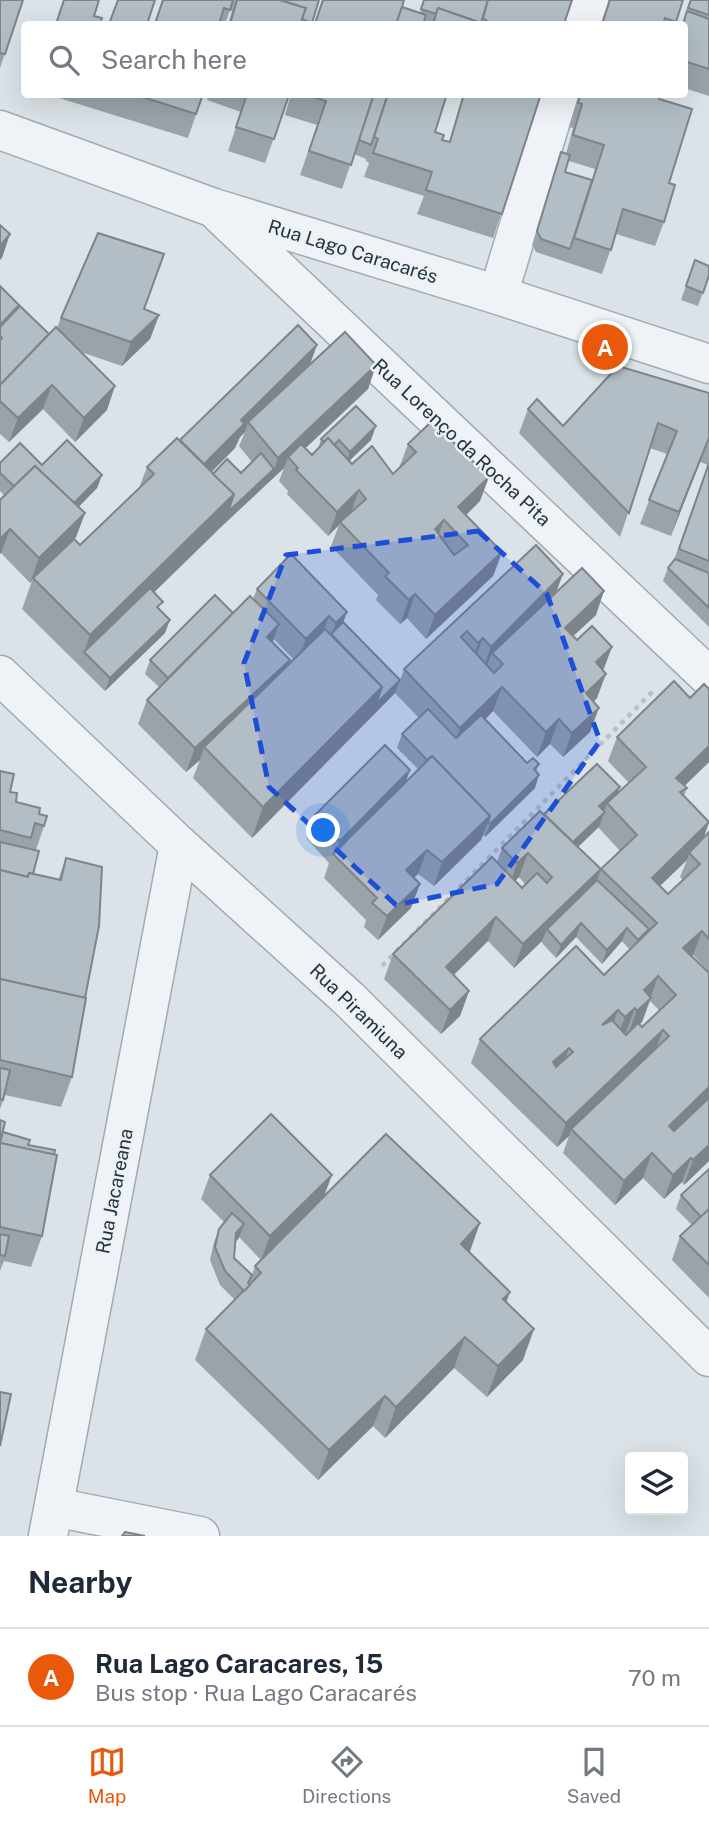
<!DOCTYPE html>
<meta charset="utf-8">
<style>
:root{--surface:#fff;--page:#f2f2f3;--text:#1f2937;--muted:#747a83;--line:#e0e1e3;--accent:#ea580c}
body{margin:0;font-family:"Public Sans",sans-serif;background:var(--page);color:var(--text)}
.controls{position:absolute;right:21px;bottom:21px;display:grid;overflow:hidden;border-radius:7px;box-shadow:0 7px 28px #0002}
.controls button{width:63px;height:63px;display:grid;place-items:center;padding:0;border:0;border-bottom:2px solid var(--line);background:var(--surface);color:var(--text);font:35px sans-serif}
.you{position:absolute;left:324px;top:831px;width:24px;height:24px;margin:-18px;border:5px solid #fff;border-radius:50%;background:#1a73e8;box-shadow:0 0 0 10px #1a73e833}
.badge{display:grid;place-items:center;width:46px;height:46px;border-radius:50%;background:var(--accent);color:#fff;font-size:23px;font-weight:700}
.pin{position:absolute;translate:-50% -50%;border:4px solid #fff;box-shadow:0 2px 7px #0006}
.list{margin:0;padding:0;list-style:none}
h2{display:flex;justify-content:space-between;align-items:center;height:91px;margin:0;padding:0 28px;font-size:30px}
h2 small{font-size:23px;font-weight:400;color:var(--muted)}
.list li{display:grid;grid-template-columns:46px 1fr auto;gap:21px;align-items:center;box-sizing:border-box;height:98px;padding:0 28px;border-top:2px solid var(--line)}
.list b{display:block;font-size:26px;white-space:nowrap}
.list p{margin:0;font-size:23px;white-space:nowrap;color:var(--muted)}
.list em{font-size:23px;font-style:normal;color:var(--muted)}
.icon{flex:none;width:38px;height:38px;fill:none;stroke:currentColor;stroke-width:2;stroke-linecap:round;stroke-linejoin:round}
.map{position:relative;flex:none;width:709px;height:1536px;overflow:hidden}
.search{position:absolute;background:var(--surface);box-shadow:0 7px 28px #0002;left:21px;right:21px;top:21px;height:77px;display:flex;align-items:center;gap:18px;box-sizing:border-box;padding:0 24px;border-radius:7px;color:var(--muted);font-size:26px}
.sheet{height:189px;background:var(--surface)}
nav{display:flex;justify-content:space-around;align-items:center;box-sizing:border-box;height:98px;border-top:2px solid var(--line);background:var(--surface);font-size:19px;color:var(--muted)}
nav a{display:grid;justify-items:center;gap:4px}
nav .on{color:var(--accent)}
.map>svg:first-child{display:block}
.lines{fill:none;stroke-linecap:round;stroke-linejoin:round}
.minor-casing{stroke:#a0abb2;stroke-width:41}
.path{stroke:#bac0c6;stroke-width:4.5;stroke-dasharray:5 5;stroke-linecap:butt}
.minor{stroke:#eff2f6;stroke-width:38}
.wall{fill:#99a3a9;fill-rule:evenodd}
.shaded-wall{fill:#7d848a}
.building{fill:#b2bdc5;stroke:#7d848a;stroke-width:2;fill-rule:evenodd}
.marked{fill:#1d4ed8;fill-opacity:0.2;stroke:#1d4ed8;stroke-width:5;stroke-dasharray:14 9;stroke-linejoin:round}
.labels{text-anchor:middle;stroke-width:5;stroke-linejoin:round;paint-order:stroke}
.street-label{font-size:19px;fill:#24333f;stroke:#ebf1f5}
</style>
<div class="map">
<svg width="709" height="1536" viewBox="0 0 709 1536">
<rect width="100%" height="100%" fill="#dbe3e8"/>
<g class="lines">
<g class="minor-casing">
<g id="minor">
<polyline points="581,24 589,0"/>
<polyline points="0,130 214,208 498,295 709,364"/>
<polyline points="220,214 709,677"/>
<polyline points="498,295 559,94"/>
<polyline points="0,675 179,845 349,999 709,1357"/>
<polyline points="54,1507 200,1536"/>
<polyline points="48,1536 179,845"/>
</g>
</g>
<polyline class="path" points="382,966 653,691"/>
<use href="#minor" class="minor"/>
</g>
<g class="wall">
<polygon points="0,0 23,0 0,68"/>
<polygon points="162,0 319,0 311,24 228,24 232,11 230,10 225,24 154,24"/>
<polygon points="322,0 404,0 402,7 420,13 424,0 572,0 564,24 314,24"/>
<polygon points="609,0 683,0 675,24 601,24"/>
<polygon points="690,0 709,0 709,96 684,88 684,24 682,24"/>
<polygon points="46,94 203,94 188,138"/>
<polygon points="209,94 289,95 265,163 228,151 241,112 207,100"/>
<polygon points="291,94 447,94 435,132 442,140 449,142 463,94 541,94 493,238 417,214 424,196 364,177 369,163 366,161 366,159 354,154 342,189 300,175 317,125 285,115"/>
<path d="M579,94H660L659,99L669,183L664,222L655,246L616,234L602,274L536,252L532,245L561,152L566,154L573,128L569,127ZM569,161L595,169L592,180L565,172Z"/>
<polygon points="695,260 709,275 698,306 681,300"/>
<polygon points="0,286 17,309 49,334 57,328 61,318 144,309 159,315 150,339 122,366 81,352 107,410 75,442 43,409 9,442 0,434"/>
<path d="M311,363L376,365L368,389L305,448L312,455L318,449L321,439L371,440L349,461L352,464L393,474L399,468L408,444L480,501L466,515L502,552L493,576L426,639L407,618L400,624L376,600L378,595L331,546L339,525L328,536L287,494L288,491L279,481L284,468L223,525L154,592L160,610L165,633L105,691L22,609L32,581L30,583L1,553L0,554V500L4,495L0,491V463L42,465L102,475L97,488L78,507L85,513L76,537L74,539L80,545L139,488L147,467L180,440ZM245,432L239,446L252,462L241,473L213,474L212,472L235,448L240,437Z"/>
<polygon points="709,393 709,627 663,581 668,568 674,560 708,465 700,462 671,536 640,524 667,454 650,448 620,537 519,433 528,409 563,426"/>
<path d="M536,545L556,593L596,615L573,636L603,671L597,698L593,702L590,732L563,757L550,744L537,757L493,711L485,720L527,763L539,764L536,772L535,788L485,837L483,835L481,840L434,886L418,874L414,878L411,908L378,940L364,927L366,920L324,878L329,863L307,839L315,815L410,770L406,781L418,769L397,748L402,734L419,718L395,693L252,838L193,778L200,760L186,772L138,724L147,700L159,687L145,674L150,660L233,613L253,599L257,589L347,612L343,622L400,680L404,669ZM274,639L294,660L287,666L272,642Z"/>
<path d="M709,689V762L684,786L687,788L684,796L704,838L709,832V972L693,955L692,956L709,973V1161L684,1185L682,1182L664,1199L643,1178L615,1205L563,1153L569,1136L557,1147L471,1063L480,1039L604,975L630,950L622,941L602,964L576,937L556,958L542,943V941L514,968L488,941L454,975L469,991L460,1016L441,1034L384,979L393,954L497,862L502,848L544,814L617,794L629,783L608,761L617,737L690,698ZM598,827L620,851L601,869L578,847ZM687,860L680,877L683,880L668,894L660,886ZM519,877L525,884L522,888L515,881ZM650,1001L660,1011L642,1027L639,1025L642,1022Z"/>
<polygon points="0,771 16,802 39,814 44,826 36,850 28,848 27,849 33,874 58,880 66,858 85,998 72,1077 61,1107 5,1095 0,1109"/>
<polygon points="0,1120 3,1132 28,1145 42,1236 31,1267 4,1261 0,1271"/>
<polygon points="709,1169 709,1298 672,1260 680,1236 692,1225 676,1209 681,1195"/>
<path d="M210,1175L324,1196L470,1253L506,1302L523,1360L487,1397L454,1368L385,1438L373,1426L318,1480L195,1360L206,1329L235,1300L220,1285L210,1260L214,1242L219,1229L224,1222L201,1199ZM239,1237L261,1260L255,1266L252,1275L234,1258L236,1241Z"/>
</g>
<g class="shaded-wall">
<polygon points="10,234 2,258 0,260 0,246"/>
<polygon points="19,305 14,319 0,333 0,325"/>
<polygon points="159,315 150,339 122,366 131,342"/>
<polygon points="317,345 308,370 248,422 245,432 240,437 235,448 190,493 199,469 241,420"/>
<polygon points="376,365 368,389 292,461 288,457 284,468 223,525 88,657 84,652 90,635 234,494 274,469 278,458"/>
<polygon points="52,385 43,409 9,442 18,418"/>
<polygon points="115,386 107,410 75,442 84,418"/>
<polygon points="376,426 371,440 345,465 350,452"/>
<polygon points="709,438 700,462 671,536 679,512"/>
<polygon points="102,475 97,488 68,518 73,504"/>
<polygon points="489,477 480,501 452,529 458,507"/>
<polygon points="359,490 350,515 340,522 339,525 328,536 337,512"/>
<polygon points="85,513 76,537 34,579 33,578 30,583 39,558"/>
<polygon points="444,520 435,544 435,529"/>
<polygon points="10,529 1,553 0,554 0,539"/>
<polygon points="502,552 493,576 426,639 435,615"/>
<polygon points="563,574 554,598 492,653 487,666 482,671 491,647"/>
<polygon points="604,591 596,615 556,652 565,628"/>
<polygon points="415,594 407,618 400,624 409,600"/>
<polygon points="347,612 338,636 327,647 336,623"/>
<polygon points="329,616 320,640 297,663 306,639"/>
<polygon points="170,620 165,633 105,691 110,678"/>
<polygon points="279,624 270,649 267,637"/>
<polygon points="483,638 474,662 470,667 478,643"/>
<polygon points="612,647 603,671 596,662"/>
<polygon points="290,660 281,684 204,747 200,760 186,772 195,748"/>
<polygon points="606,674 597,698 577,718 586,693"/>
<polygon points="400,680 395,693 252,838 263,807 382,687"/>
<polygon points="502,687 493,711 451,752 460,728"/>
<polygon points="599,708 590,732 563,757 572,733"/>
<polygon points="559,719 550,744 537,757 546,732"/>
<polygon points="709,746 709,762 668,802 676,778"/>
<polygon points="410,770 401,794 335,856 340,841"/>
<polygon points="539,775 535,788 485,837 490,824"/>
<polygon points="620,787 615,800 607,803 605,809 594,820 599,806"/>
<polygon points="604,813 599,827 561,863 566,849"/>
<polygon points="490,816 481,840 434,886 442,862"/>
<polygon points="709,822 701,846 689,853 687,860 643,902 652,878"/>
<polygon points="427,850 418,874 397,894 406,870"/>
<polygon points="528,853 519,877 509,887 517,863"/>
<polygon points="601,869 592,893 547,929 542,941 514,968 523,944"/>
<polygon points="420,884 411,908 378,940 387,916"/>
<polygon points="496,917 488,941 437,991 446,967"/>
<polygon points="581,923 576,937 556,958 561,945"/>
<polygon points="627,928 622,941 602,964 607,950"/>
<polygon points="702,931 693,955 674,973 683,948"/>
<polygon points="658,976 642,1022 628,1035 644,990"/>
<polygon points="469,991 460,1016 441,1034 450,1010"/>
<polygon points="635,1008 626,1032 616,1041 625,1017"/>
<polygon points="618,1010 609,1035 602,1025"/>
<polygon points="663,1030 654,1054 571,1129 569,1136 557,1147 566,1123"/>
<polygon points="569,1048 561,1072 553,1062"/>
<polygon points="709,1087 709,1103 660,1150 669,1126"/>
<polygon points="709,1145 709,1161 684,1185 693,1160"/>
<polygon points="652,1153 643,1178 615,1205 624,1181"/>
<polygon points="691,1158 682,1182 664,1199 673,1175"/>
<polygon points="332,1175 323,1199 261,1260 270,1236"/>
<polygon points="480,1223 469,1254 461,1244"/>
<polygon points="244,1224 239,1238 231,1247 236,1233"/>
<polygon points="510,1292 499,1323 503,1299"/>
<polygon points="534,1329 523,1360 487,1397 498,1366"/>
<polygon points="465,1337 454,1368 385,1438 396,1407"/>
<polygon points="385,1396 373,1426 318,1480 329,1450"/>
</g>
<g class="building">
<polygon points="0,0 23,0 5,54 0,53"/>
<polygon points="64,0 99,0 94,16 102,18 100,24 56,24"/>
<polygon points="118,0 155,0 147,24 109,24"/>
<polygon points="163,0 233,0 230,10 224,8 219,24 155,24"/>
<polygon points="237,0 280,0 306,8 301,24 230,24"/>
<polygon points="280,0 319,0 312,23 302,19 306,8"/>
<polygon points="323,0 404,0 397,24 315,24"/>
<polygon points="424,0 488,0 481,23 438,8 436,14 421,9"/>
<polygon points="488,0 572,0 564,24 486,24 487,21 483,18"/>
<polygon points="610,0 683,0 676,22 665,18 663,24 602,24"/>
<polygon points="691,0 709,0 709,15 688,8"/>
<polygon points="402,7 426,15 423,24 396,24"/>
<polygon points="438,8 481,23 480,24 433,24"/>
<polygon points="687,11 709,19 709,69 684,61 684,24 683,24"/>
<polygon points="133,94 203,94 196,114"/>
<polygon points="247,94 289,95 274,139 236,127"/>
<polygon points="306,94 374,94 351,165 309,151 326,101"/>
<polygon points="374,94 388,94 371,145 359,140"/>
<polygon points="388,94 447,94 435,132 444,135 442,140 450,142 464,94 541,94 502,214 426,190 432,172 373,153 378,139 374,137"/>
<polygon points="581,94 660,94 659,99 692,109 669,183 675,185 664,222 623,209 611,250 574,238 604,145 573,135 582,104 578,103"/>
<polygon points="561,152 570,155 565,172 592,180 570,249 541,239 537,231"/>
<polygon points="0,225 10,234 0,246"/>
<polygon points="98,233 164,254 144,309 159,315 131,342 61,318"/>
<polygon points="695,260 709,266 709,275 703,293 686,286"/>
<polygon points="0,286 19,305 0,325"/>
<polygon points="20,306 49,334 0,385 0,340 2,338 0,335 0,327"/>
<polygon points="298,325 317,345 241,420 244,424 204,464 180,440"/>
<polygon points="56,327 115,386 84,418 52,385 18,418 0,401 0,385"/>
<polygon points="345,332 376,365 278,458 248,422"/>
<polygon points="618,366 709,393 709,438 679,512 649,500 677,431 658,423 629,513 528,409 537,399 563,426"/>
<polygon points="356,406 376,426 350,452 339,440 334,445 328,438 324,442 321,439"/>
<path d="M432,421L489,477L458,507L502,552L435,615L415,594L409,600L385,576L389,573L340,522L366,499L359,490L337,512L296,470L298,468L288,457L301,444L312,455L328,438L352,464L372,446L393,474L416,452L408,444ZM444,520L468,545L454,555L435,529Z"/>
<polygon points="177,438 234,494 90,635 33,578 74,539 80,545 154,474 147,467"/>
<polygon points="67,440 102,475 74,503 35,466 14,486 0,473 0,463 20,443 42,465"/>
<polygon points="261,453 274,469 228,512 234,494 213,474 227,459 241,473"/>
<polygon points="709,463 709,561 679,549"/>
<polygon points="35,466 85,513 39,558 10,529 0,539 0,500"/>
<polygon points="536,545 563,574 491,647 483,638 478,643 467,631 461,637 494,673 503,664 492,653 582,568 604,591 565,628 577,640 592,626 612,647 596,662 606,674 586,693 599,708 572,733 559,719 546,732 502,687 460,728 404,669"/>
<polygon points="291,554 347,612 336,623 329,616 306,639 257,589"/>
<polygon points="675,559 709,573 709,608 668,568"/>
<polygon points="150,588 163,602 157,607 170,620 110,678 84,652"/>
<polygon points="215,595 233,613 168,678 150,660"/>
<polygon points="250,596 279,624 267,637 290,660 195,748 147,700"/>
<polygon points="343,622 400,680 376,704 382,687 331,634"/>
<polygon points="325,629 382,687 263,807 204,747"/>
<path d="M674,681L690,698L704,684L709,689V746L676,778L687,788L680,792L709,822L652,878L668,894L700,864L689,853L709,832V939L702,931L683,948L709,973V1087L669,1126L674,1131L709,1098V1145L693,1160L691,1158L673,1175L652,1153L624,1181L571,1129L669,1036L663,1030L566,1123L480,1039L576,946L604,975L657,923L601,869L637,835L607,803L646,767L617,737ZM658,976L676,995L642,1027L638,1023L626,1035L612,1020L602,1025L618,1010L625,1017L635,1008L637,1011L651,998L644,990ZM569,1048L573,1052L556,1067L553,1062Z"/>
<polygon points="428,709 456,738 481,715 527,763 533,758 539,764 534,769 539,775 490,824 488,822 490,816 432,756 427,760 402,734"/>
<polygon points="385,745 410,770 340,841 315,815"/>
<polygon points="432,756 490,816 442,862 427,850 406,870 420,884 387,916 372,903 377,898 333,854"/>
<polygon points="597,764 620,787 599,806 605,812 573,842 544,814"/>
<polygon points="0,771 14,774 10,792 17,793 16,802 40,808 39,814 47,816 44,826 35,823 31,838 0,830"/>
<polygon points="540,811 601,869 523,944 496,917 446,967 469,991 450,1010 393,954 492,857 522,888 537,873 547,883 552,877 528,853 517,863 502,848"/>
<polygon points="0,842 39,851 33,874 29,873 28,877 0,870"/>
<polygon points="66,858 102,867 99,926 85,998 0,979 0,870 28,877 29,873 61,880"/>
<polygon points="597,880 649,929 638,940 627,928 607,950 581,923 561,945 547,929"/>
<polygon points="0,979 86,998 72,1077 0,1060"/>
<polygon points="0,1068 10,1070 3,1100 0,1099"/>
<polygon points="271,1114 332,1175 270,1236 210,1175"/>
<polygon points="0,1120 5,1122 0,1143"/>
<polygon points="3,1132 30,1140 28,1145 55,1150 54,1155 0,1143"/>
<polygon points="386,1134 480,1223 461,1244 510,1292 503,1299 534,1329 498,1366 465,1337 396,1407 385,1396 329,1450 206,1329 261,1273 255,1266"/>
<polygon points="0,1143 57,1155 42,1236 0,1227"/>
<polygon points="709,1169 709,1209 701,1217 681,1195"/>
<polygon points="709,1209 709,1265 680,1236"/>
<polygon points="232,1213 244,1224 236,1233 234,1258 252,1275 248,1283 250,1285 244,1291 225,1271 215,1247 219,1229"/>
<polygon points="0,1234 9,1236 5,1256 0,1255"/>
<polygon points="0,1392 11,1394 0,1446"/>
<polygon points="125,1532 145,1536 122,1536"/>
</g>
<path class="marked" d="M478,531L547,594L600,741L497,884L396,905L269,787L244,663L286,555Z"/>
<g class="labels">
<g class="street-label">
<text transform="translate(353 251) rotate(17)" y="7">Rua Lago Caracarés</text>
<text transform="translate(462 442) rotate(43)" y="7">Rua Lorenço da Rocha Pita</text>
<text transform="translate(359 1011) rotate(44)" y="7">Rua Piramiuna</text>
<text transform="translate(114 1191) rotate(-79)" y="7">Rua Jacareana</text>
</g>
</g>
</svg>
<div class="controls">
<button><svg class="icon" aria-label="layers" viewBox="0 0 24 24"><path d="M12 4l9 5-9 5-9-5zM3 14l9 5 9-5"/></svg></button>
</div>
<div class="you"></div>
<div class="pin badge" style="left:605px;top:347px">A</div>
<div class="search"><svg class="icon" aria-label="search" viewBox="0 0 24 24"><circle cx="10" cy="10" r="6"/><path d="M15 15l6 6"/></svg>Search here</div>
</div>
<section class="sheet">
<h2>Nearby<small></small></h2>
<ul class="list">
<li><span class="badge">A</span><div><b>Rua Lago Caracares, 15</b><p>Bus stop · Rua Lago Caracarés</p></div><em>70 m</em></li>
</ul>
</section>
<nav>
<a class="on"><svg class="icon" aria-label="map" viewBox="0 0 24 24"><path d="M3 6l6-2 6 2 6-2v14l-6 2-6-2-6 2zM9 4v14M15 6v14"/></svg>Map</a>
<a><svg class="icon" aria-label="directions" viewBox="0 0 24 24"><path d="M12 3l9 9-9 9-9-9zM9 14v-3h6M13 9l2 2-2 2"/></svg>Directions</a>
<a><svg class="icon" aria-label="saved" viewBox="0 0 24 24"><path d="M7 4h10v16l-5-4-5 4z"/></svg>Saved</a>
</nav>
